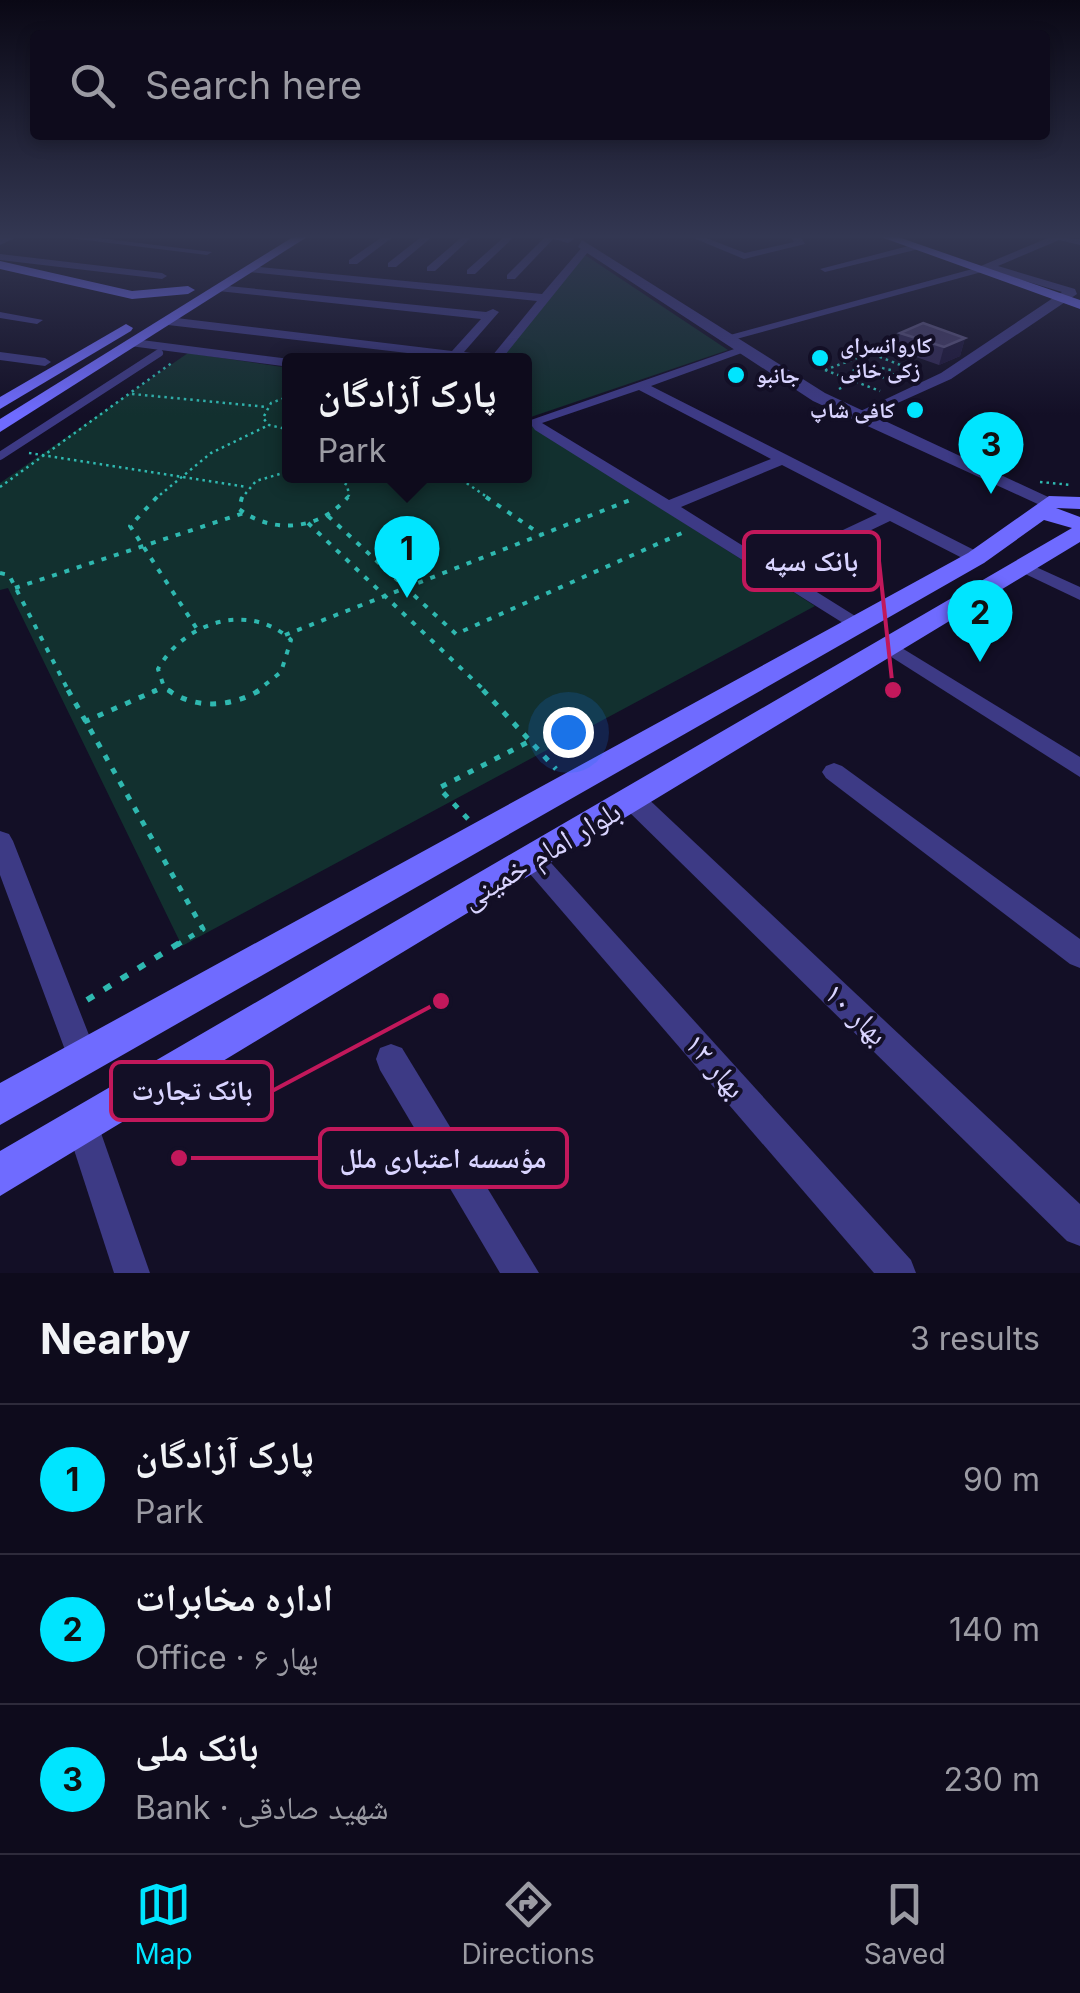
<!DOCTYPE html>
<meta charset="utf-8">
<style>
:root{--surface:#0e0b1c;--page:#1c1929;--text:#f1f3f6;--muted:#9b9ba3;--line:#2e2b3b;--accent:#00e5ff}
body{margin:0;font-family:Inter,"Noto Naskh Arabic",sans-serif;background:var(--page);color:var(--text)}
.you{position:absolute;left:568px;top:732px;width:35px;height:35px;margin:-25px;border:8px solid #fff;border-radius:50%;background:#1a73e8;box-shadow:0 0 0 15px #1a73e833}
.badge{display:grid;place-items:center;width:65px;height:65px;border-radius:50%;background:var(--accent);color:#111;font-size:32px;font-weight:700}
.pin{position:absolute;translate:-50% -82px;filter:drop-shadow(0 2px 5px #0008)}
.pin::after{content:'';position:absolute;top:52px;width:35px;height:30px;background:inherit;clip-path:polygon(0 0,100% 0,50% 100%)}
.popup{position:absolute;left:282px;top:353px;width:250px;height:130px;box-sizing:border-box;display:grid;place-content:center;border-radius:10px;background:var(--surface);filter:drop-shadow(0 2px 8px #0005);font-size:32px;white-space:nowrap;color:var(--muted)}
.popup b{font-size:38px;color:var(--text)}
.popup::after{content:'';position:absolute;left:50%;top:100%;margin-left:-20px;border:20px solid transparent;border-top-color:var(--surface)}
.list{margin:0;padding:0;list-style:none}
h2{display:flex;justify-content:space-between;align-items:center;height:130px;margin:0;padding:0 40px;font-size:42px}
h2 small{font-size:32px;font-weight:400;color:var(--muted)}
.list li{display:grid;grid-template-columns:65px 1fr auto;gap:30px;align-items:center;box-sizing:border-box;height:150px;padding:0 40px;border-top:2px solid var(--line)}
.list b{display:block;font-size:38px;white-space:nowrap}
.list p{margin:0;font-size:32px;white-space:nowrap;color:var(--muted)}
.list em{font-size:32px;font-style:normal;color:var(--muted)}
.icon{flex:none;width:55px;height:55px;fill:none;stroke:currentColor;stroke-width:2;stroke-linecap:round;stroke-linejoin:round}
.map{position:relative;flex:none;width:1080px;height:1273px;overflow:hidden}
.search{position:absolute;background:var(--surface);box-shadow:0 5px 15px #0003;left:30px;right:30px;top:30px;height:110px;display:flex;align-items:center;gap:25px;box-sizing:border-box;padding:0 35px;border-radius:10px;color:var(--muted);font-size:38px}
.sheet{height:580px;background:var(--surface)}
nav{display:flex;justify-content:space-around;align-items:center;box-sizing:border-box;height:140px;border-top:2px solid var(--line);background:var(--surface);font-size:28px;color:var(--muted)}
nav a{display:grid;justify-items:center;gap:5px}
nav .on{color:var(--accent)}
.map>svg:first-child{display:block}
.green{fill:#12302f}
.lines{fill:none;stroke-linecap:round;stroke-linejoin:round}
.path-far3{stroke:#2fb8b0;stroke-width:2.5;stroke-dasharray:2.5 4;stroke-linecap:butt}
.path-far2{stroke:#2fb8b0;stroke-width:4;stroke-dasharray:5 8;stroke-linecap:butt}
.path-far1{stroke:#2fb8b0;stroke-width:5;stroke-dasharray:6 9;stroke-linecap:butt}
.path{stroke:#2fb8b0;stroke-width:6;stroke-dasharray:8 12;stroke-linecap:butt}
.service{stroke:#3d3a85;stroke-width:8}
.minor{fill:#3d3a85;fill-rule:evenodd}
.tertiary{fill:#3d3a85;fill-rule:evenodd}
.secondary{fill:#6f6bff;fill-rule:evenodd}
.wall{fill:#312854}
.shaded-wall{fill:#1d163a}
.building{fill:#433a66;stroke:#5a527e;stroke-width:2.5}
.poi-dot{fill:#00e5ff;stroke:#130f26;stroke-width:4}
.labels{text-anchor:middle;stroke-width:8;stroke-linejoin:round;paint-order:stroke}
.far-poi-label{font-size:22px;font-weight:bold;fill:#d9d4ff;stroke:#130f26;text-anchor:start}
.near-street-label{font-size:30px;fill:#d9d4ff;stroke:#130f26}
.leader{fill:none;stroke:#c2185b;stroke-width:4}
.callout-dot{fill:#c2185b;stroke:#130f26;stroke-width:4}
.callout{fill:#130f26;stroke:#c2185b;stroke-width:4}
.callout-label{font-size:28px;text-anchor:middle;font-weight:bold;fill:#d9d4ff}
</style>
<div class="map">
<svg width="1080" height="1273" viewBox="0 0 1080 1273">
<rect width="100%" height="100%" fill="#130f26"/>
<g class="green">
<polygon points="582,253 728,350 525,419 524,360 499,360"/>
<polygon points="188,353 289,368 290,476 524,476 525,422 815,606 182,946 8,588 0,590 0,483"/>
</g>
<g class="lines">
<g class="path-far3">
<polygon points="863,364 891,370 894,376 867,379 855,374 853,368"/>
<polyline points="825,370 880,391"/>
<polyline points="825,370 870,353 918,372"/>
<polyline points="839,389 861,377"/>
<polyline points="132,394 267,407"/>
<polyline points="290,396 271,403 263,418 269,425 290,430"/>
<polyline points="29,453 247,487"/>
<polyline points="334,476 347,485 349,495 346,499"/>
<polyline points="456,476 490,499"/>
<polyline points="341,480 353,476"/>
<polyline points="1040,482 1071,485"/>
<polyline points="0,487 173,362"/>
<polyline points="155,499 211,453 269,425"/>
<polyline points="241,499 256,481 290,471"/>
</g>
<g class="path-far2">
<polyline points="157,497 130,526 197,629"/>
<path d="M242,497L239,509C273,535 320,530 348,497"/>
<polyline points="486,497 540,534"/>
<polyline points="328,516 456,634 682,533"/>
<polyline points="308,523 486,692"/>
<polyline points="0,573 9,575 69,692"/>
<polyline points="15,588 244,513"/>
<polyline points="285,635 630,500"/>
<polyline points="152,692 162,688"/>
<path d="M172,692L164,687L158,669C184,622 249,601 291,640L281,672L256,692"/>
</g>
<g class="path-far1">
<polyline points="68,690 203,929 177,945"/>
<path d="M168,690C196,710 232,707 260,690"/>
<polyline points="483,690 556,769"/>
<polyline points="84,722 157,690"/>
<polyline points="468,819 439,788 530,741"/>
</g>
<polyline class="path" points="87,1000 181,942"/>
<polyline class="service" points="0,456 159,353"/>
<g class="minor">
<polygon points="61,237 91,237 212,252 207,255"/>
<polygon points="382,237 393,237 357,264 349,264 349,260"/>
<polygon points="421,237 432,237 396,267 388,267 388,263"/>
<polygon points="462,237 472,237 435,271 427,271 427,267"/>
<polygon points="504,237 514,237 475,274 467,274 467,270"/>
<polygon points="545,237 555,237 515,279 507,279 507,275"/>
<polygon points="691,237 704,237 745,253 794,242 791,237 801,237 805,244 744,259"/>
<polygon points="1050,237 1080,239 1080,245 1059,240 998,266 1075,289 1077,294 951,379 862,419 850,416 941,373 1062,292 989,270 729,341 719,338 976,268"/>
<polygon points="916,244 919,249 825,272 820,269"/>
<polygon points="584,245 592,247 501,360 467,360 168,325 162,321 168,317 452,351 481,319 218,291 213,288 218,285 486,312 493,309 499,312 464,352 492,356 537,301 249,272 244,269 249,266 542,294"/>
<polygon points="0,254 162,273 167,276 162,279 0,260"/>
<polygon points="0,312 43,320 37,324 0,318"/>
<polygon points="134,339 290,359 295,360 290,360 290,367 130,346 128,343"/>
<path d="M740,347L750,350L651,386L982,554L985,558L982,562H970L890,521L840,545H828L825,541L828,537L877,514L782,465L681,507L868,624L865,628H851L535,430L528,421ZM639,390L771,459L669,500L542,423Z"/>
<polygon points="0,352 45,358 51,362 45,366 0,360"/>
<polygon points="1025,562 1080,587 1080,600 1019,571 1016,567"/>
<polygon points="892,642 1080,757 1080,777 885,653 882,648 885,643"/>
<polygon points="834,763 842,766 1080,939 1080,968 1070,964 826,778 822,772 826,766"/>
<polygon points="633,791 642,793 1080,1204 1080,1246 1067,1241 624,807 621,800 624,793"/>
<polygon points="0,831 9,834 13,841 98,1058 94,1069 83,1073 72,1069 68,1058 0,875"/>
<polygon points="533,850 542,853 911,1260 916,1273 874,1273 524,867 520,860 524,853"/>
<polygon points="391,1044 402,1048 539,1273 500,1273 380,1070 376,1059 380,1048"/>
<polygon points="82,1109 94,1113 150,1273 114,1273 66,1125 70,1113"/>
</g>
<g class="tertiary">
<polygon points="0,237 17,237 0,245"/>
<polygon points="547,237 573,237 574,239 568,243"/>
<polygon points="582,240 825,393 1059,502 1049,508 1042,506 813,401 578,247"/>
</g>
<g class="secondary">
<polygon points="293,237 307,237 0,432 0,419"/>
<polygon points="881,237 898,237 1080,300 1080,309"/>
<polygon points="0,261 132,291 188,286 195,290 188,294 132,299 0,269"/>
<polygon points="126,324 133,328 131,331 0,409 0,397"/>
<polygon points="1049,496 1080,497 1080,509 1056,508 1080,517 1080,542 0,1196 0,1151 1072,528 1044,520 984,563 0,1125 0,1083 968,553"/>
</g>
</g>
<polygon class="wall" points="900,333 965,338 960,356 939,365 896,350"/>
<polygon class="shaded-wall" points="965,338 960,356 939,365 944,347"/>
<polygon class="building" points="923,323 965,338 944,347 900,333"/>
<linearGradient id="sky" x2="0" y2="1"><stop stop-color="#0a0815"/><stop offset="0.57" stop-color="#333752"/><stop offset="1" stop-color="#333752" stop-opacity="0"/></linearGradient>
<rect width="1080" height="415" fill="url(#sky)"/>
<g class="poi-dot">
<circle cx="820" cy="358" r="10"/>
<circle cx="736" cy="375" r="10"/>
<circle cx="915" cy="410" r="10"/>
</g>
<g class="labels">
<g class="far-poi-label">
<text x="840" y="353">کاروانسرای<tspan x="840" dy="25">زکی خانی</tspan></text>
<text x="756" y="383">جانبو</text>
<text x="895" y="418" text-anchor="end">کافی شاپ</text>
</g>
<g class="near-street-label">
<text transform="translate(541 855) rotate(-31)" y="10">بلوار امام خمینی</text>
<text transform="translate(856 1014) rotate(44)" y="10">بهار ۱۰</text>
<text transform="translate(715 1066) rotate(49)" y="10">بهار ۱۲</text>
</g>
</g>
<path class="leader" d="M893 690L879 561M441 1001L272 1091M179 1158L320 1158"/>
<g class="callout-dot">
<circle cx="893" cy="690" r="10"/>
<circle cx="441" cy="1001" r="10"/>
<circle cx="179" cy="1158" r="10"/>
</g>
<g class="callout">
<rect x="744" y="532" width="135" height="58" rx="10"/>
<rect x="111" y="1062" width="161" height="58" rx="10"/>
<rect x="320" y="1129" width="247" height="58" rx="10"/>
</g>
<g class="callout-label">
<text x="811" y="571">بانک سپه</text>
<text x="192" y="1100">بانک تجارت</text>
<text x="443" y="1168">مؤسسه اعتباری ملل</text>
</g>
</svg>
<div class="you"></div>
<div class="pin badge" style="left:407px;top:598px">1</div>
<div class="popup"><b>پارک آزادگان</b>Park</div>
<div class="pin badge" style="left:980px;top:662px">2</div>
<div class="pin badge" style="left:991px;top:494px">3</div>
<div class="search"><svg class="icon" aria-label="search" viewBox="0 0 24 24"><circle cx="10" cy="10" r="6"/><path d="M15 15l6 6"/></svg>Search here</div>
</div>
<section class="sheet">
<h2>Nearby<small>3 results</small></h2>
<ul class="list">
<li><span class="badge">1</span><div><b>پارک آزادگان</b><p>Park</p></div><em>90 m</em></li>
<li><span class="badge">2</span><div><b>اداره مخابرات</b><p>Office · بهار ۶</p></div><em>140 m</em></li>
<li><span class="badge">3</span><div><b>بانک ملی</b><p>Bank · شهید صادقی</p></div><em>230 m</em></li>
</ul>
</section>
<nav>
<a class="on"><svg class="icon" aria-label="map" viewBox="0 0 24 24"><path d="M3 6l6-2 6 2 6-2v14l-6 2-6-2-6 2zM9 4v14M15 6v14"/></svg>Map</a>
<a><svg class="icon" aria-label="directions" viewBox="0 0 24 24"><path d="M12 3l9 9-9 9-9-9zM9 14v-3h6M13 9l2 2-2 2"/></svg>Directions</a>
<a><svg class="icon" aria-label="saved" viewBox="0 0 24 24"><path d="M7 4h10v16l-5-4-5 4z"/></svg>Saved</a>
</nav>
